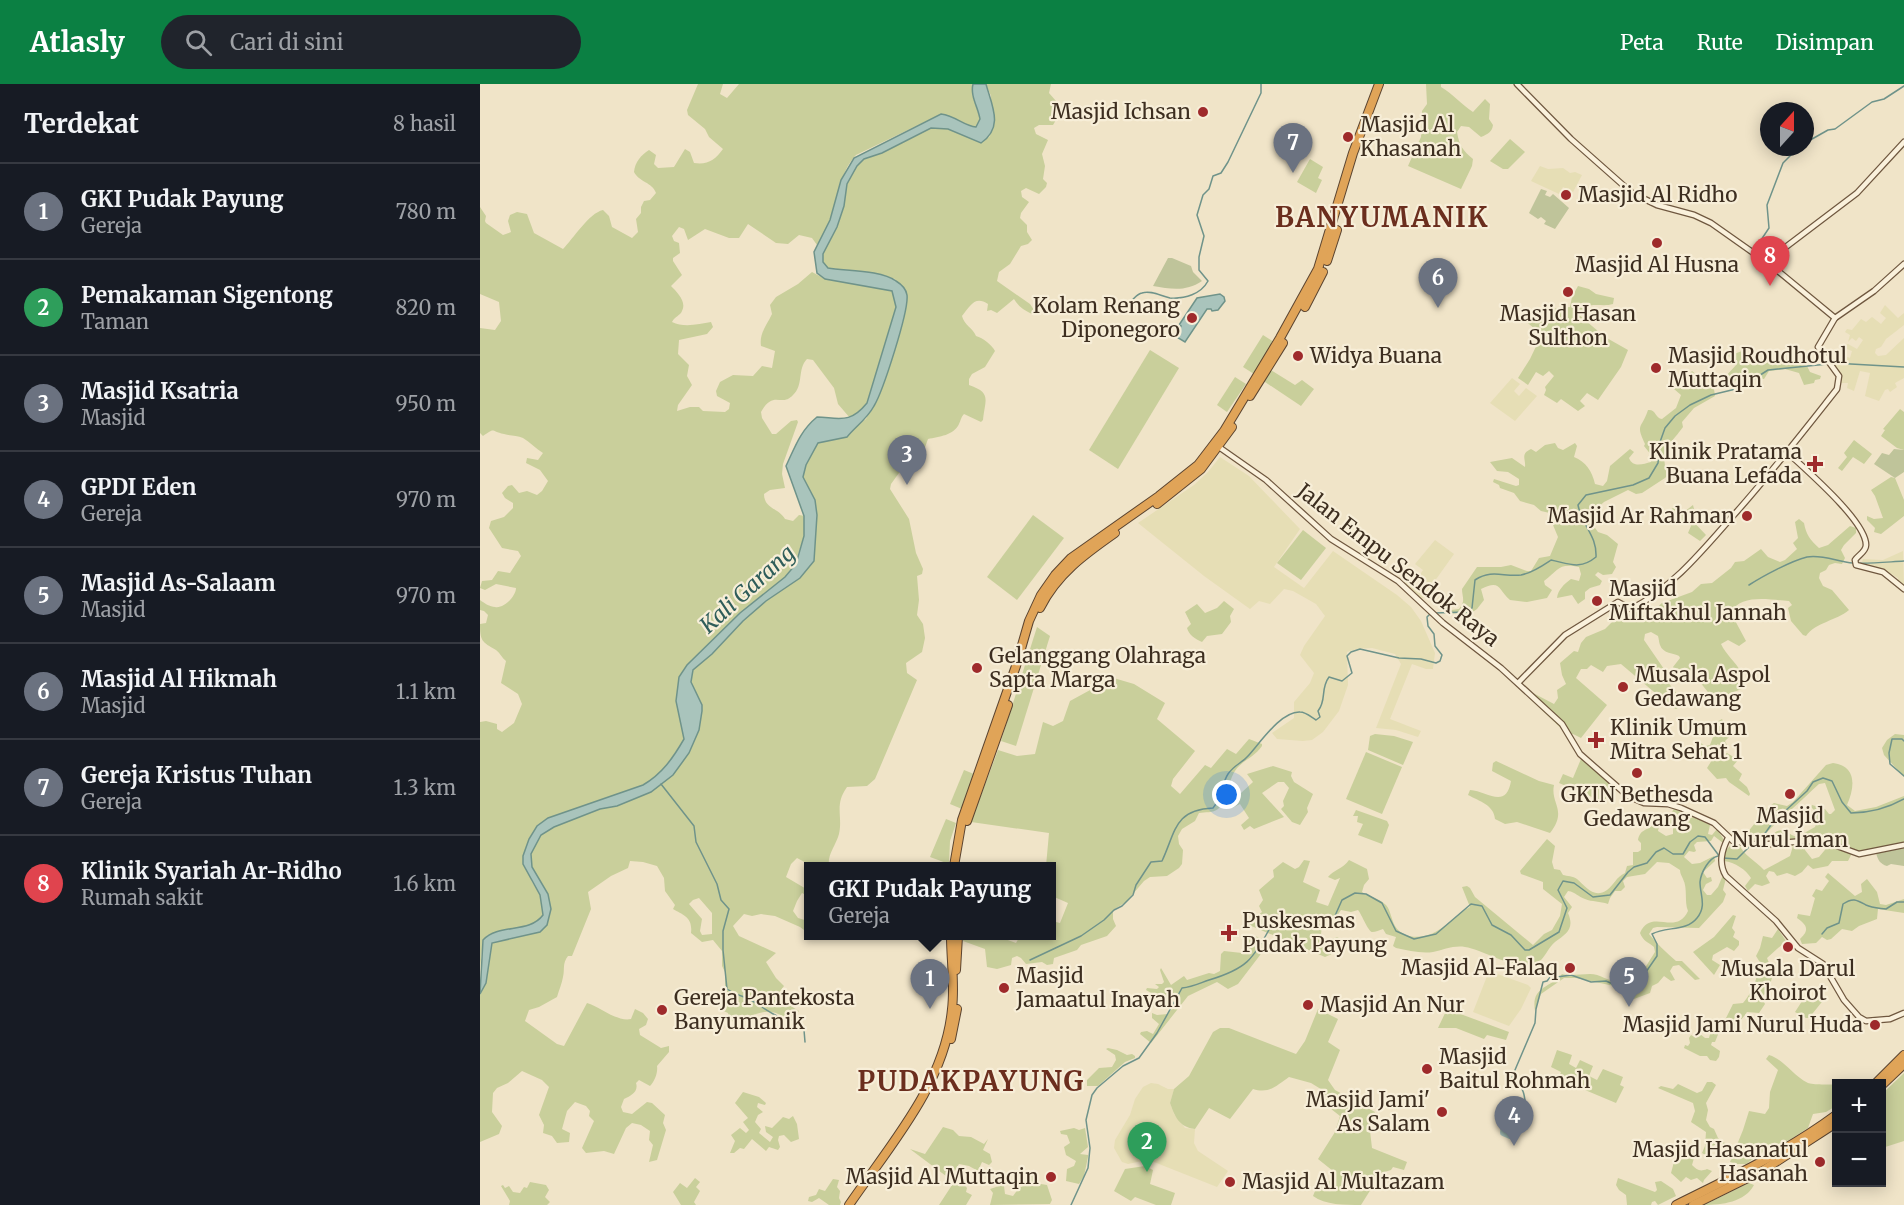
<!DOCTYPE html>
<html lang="id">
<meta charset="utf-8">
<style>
:root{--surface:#171b24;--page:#20242c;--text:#f1f3f6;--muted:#9ea1a6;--line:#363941;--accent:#0b8043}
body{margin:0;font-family:Merriweather,serif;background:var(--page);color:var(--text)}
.controls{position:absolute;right:18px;bottom:18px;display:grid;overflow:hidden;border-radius:0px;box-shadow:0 3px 15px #0003}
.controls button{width:54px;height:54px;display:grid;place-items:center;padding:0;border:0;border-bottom:2px solid var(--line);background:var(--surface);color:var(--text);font:30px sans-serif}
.compass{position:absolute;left:1280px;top:18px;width:54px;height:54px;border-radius:50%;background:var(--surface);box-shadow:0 3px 15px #0003;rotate:21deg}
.you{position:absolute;left:747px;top:711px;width:21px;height:21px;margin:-15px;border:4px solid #fff;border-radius:50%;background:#1a73e8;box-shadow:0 0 0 9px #1a73e833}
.badge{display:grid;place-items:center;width:39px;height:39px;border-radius:50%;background:var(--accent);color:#fff;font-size:20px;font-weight:700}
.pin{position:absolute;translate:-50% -50px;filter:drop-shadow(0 2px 3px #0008)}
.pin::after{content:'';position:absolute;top:32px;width:21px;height:18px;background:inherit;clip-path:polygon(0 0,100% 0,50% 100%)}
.popup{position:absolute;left:324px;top:778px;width:252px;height:78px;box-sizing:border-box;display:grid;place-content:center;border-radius:0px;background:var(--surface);filter:drop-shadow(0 2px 4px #0005);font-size:20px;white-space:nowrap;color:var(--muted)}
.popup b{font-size:22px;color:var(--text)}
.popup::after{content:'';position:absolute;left:50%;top:100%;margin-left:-12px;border:12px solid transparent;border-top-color:var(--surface)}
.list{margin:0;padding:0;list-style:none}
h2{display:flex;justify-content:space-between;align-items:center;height:78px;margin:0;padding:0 24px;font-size:26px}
h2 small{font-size:20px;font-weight:400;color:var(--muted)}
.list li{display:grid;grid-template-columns:39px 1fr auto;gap:18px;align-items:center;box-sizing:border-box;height:96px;padding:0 24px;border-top:2px solid var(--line)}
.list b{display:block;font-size:22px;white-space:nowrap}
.list p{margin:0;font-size:20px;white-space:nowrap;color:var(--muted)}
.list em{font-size:20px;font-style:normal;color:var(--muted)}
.icon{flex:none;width:33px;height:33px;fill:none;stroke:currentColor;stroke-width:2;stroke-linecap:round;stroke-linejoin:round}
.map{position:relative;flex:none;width:1424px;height:1121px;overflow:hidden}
header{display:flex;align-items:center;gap:36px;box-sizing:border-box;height:84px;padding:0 30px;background:var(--accent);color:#fff}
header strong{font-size:28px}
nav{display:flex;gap:33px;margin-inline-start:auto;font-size:21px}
.search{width:420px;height:54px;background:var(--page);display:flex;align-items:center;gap:15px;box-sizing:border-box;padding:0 21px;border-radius:33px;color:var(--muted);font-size:22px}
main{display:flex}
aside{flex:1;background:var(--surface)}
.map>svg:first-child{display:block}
.farmland{fill:#e6deb5}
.green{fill:#c9cf9b;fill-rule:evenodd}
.cemetery{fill:#bfc49a}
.water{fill:#a9c4bc;stroke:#6f938a;stroke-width:1.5}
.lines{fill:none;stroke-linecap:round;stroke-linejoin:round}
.stream{stroke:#6f938a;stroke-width:1.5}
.river{stroke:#a9c4bc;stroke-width:6}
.secondary-casing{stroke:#6f573f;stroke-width:7}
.highway-casing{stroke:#5b4430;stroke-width:10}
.secondary{stroke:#faf1dc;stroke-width:4.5}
.highway{stroke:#e0a458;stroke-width:8}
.poi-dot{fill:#9e2a2b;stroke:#f7eed8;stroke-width:2}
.labels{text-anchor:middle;stroke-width:4.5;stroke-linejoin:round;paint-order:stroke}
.poi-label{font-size:21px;fill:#3d2e20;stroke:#f7eed8;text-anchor:start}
.street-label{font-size:21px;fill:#3d2e20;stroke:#f7eed8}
.water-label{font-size:22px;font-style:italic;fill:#2f5d5a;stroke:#f7eed8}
.district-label{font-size:27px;font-weight:bold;letter-spacing:1.5px;fill:#6b2e1e;stroke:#f7eed8}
</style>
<header>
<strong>Atlasly</strong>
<div class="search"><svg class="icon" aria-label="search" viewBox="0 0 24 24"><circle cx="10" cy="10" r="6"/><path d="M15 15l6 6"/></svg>Cari di sini</div>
<nav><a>Peta</a><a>Rute</a><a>Disimpan</a></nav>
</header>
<main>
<aside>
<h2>Terdekat<small>8 hasil</small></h2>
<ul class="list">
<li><span class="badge" style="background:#6b7280">1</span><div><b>GKI Pudak Payung</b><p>Gereja</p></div><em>780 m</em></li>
<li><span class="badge" style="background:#2e9e5b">2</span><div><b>Pemakaman Sigentong</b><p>Taman</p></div><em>820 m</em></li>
<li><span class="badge" style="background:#6b7280">3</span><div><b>Masjid Ksatria</b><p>Masjid</p></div><em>950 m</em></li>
<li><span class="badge" style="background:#6b7280">4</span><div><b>GPDI Eden</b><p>Gereja</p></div><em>970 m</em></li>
<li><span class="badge" style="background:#6b7280">5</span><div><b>Masjid As-Salaam</b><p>Masjid</p></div><em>970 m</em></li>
<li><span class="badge" style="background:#6b7280">6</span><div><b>Masjid Al Hikmah</b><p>Masjid</p></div><em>1.1 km</em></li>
<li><span class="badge" style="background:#6b7280">7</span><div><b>Gereja Kristus Tuhan</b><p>Gereja</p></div><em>1.3 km</em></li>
<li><span class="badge" style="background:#e0444e">8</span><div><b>Klinik Syariah Ar-Ridho</b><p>Rumah sakit</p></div><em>1.6 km</em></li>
</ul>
</aside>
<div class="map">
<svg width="1424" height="1121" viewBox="0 0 1424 1121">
<rect width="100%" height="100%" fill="#f0e4c8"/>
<g class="farmland">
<polygon points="1060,82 1068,85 1083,84 1090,89 1095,88 1102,91 1093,108 1083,103 1079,110 1051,97"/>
<polygon points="1405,221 1418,234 1424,229 1424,241 1406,255 1401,263 1396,265 1395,269 1398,272 1406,271 1424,254 1424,294 1415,299 1417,303 1410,308 1408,305 1405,306 1399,317 1385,312 1390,289 1380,287 1374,307 1367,304 1368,299 1360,299 1359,288 1349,276 1362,271 1370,274 1372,267 1361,263 1368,260 1377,265 1383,256 1379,253 1376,257 1372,254 1368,258 1370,251 1365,248 1367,245 1372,246 1381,235 1386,238 1392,233 1401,240 1406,234 1400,229"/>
<polygon points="1032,294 1040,300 1034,307 1039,312 1046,304 1057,312 1035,337 1010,319"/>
<polygon points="740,373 769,392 820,445 794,483 824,504 853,467 917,511 931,523 941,537 955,569 953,585 946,585 932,580 910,635 941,647 938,653 916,646 896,644 921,580 915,570 892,564 877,565 867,568 868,601 859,627 843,648 832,656 823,657 797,655 792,649 814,634 814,618 830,599 834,589 820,571 824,562 845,532 836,520 813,507 804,505 790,520 779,517 770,525 724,492 658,439 714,401 728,388"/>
<polygon points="955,456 974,470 942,515 921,496 923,494 937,503 941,498 939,492 943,486 935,480"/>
<polygon points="1423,467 1424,502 1418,497 1418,494 1408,488 1384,482 1382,478 1383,475 1403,476"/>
<polygon points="1009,887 1048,901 1051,904 1041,925 1029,942 993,928"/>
<polygon points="671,999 678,1000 688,1005 694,1005 690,1019 694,1030 705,1044 715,1045 714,1059 718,1067 748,1087 737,1103 674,1078 662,1077 648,1080 642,1078 634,1064 635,1056 650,1031 655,1015 663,1003"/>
</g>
<g class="green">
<path d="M218,0H243L240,10L247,14L259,0H493L492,10L500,35L496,43C484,42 476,32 461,30L376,71C360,88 358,113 351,134C347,144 342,152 337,161L332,154L319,151L308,160L296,159L268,140L259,154H249L225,145L208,156L204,145L199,143L192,152L194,157L199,159L200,169L193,174V177L202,191L191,202C197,208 207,218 202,227C200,232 195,232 192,238C204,244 219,240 231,238L233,243L227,250L199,256L198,270L209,281L207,292L212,301L198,321L197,327L210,323H219L223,327L245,328L249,325L250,319L237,312L236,307L240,298L253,291L273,292L282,282L292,284L295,267L281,262C279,249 287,241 292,230L290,221L296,213L318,200L332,188L345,195L412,207L416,223L387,319L379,329L370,334L358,320L354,304L333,276L327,275C317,285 324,301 313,311C301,324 294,305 281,328L282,334L292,350H296L311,337L317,336L318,338L303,380L302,390L305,404L290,406L284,410C284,425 299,424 305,435L313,437L319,431L325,432L324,452L315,480L305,493L244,545L207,581L199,593L196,617L204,654C193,673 182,690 163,701L68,734L57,742L49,755L43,772L52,798L60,811L63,831L57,839L8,851L3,856L0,885V638L6,637L17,640V645L22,648L34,639L42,620L38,610L21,599L26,577C22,574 20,569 16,566C2,558 0,557 0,540L6,539L8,531L4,527L0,526V516C4,519 10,523 15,523C24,525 36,512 36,504L16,500L5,506L0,504L2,497L12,496L18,487L30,489L41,472L38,467L22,464L9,444L11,437L24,433L33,424V419L25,414L22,409L28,402L32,401L39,409L47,407L57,411L62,407L68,397L60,386L46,379L47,374L58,376L63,369C56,365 50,358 43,354C37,351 31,352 24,350C10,347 16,343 3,352L0,349V244L15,246L21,237L19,218L0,210V123L6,132L5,137L6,139L23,151L31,148L28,137L30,131L37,128L47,130L54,149L83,165C93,155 109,129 123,126L129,132L132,143L152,154L158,148L156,135L161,129V123L164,117L170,116L176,109C172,98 159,98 154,88C155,78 161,71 169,66L176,71L174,80L178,84L194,83L205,65L210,68L214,79C228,81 235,76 243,65L229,53L225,45L208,31L207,26Z"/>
<path d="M506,0H571L569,9L576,17L579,31L573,41H559L554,44L556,50L568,56L562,70L565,82L563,95L567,99L566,103L559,110L546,104L541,107L542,113L549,118L541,129L540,134L547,141V148L552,156L548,160L541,162L530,180L519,188L517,197L550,220L554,226L552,230C544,226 539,223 534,215L517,229L511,226L507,227L508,220C495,211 490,222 482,232C484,241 493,244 496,252C503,254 512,261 515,267L505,283L492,290L489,295V301C512,309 505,315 503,336L501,338L484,330C481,333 481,336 479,340C474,351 459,353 448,355L443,369L437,377L424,382L411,400L410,405L429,435L436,469L443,485L442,490L437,492L439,516L437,531L443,540L445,554L442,568L426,579L427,589L437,596L395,695L387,702L367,703C354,721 363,732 359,750C356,761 347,771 349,782H332L317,774L311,780L306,793L328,806V812L322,809L317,817L313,827L318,834L328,837V849L320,843L295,832L281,830L272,832L264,830L253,842L259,852L296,869L286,878L296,894L304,902L294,915L302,923L309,921L319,927L310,936C305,934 301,931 296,929C282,924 268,934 256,939L250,936L248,929L239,925L245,920L249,912L245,904V888L242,882V867L233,856L222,858L211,849C213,833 203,831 193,825L195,821L185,807L184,794L177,782L163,778L150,777L148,784L131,792L108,808L111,825L92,872H88C82,880 85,885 83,893C82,899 79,906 77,913L59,923L49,926L45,937L77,960L84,962L107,919C120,923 137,938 151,935L155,925L163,929L168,935L166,941L159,945L160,951L181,964L189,962V968L177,982C178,988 175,997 170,1002L159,996L156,999C159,1008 150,1012 144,1015L141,1023L143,1028L152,1030L167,1018L172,1019L185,1031L183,1039L186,1046L177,1076L169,1078L173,1061L169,1056L170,1047L161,1041L152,1039L146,1044L134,1070L124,1067L106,1069L102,1064L114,1037L109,1032L110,1027L106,1022L95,1018L87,1027L82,1045L90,1049L89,1058L77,1059L72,1052L63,1049L64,1041L59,1031L69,1003L62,996L42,987L28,999L17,1004L13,1009L12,1028L22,1042L19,1050L0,1058V910L6,899L12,859L60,848L68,810L52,783L51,770L61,751L74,743L120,725L137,722L171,708L193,691L209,669L219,646L222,621L211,598L213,586L232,570L263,537L286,517L320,494L335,452L337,431L335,416L323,393L326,381L338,359L367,353L376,341L386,335L414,267L425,230L415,195L388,188L348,184L343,178V170L357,143L364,122L367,100L377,82L384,75L402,69L451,44L468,45L502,58L510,52L511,12ZM219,814L232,829V850L222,851L220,847L222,835L209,820L213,816Z"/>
<path d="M946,0H961V3C973,10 981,20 993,28L1005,15L1010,20L1009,35L1013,41C1012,48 1008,50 1001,53L989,43L981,42L977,48C979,61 983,67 993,75L992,82L981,105L928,82L941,53L942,27L947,20Z"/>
<polygon points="1030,55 1045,68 1028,85 1023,85 1010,77"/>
<polygon points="830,75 843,83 838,94 842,96 836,109 817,98"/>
<path d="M1098,202L1109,205L1116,210L1134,214L1133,220C1120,224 1108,215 1099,231L1125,253L1148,266L1141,283L1118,316L1107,309L1100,317L1105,322L1098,327L1081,315L1077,319L1064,311L1066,306L1065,303L1074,292L1069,287L1063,292L1056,288L1048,301L1038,294L1050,275L1061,252L1060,249L1044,236L1048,228C1062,226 1077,224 1090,223L1092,213Z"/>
<polygon points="783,251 794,258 774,290 763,283"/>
<polygon points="670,266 699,284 638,385 609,366"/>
<path d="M1248,267L1254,270L1262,267C1268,274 1275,275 1283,279H1287L1292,275L1304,276L1313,273L1319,281L1322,280L1327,282L1330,288L1341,292L1340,295L1335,296L1334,299L1324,301L1319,289L1305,285L1289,287L1284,295L1274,293L1266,289L1254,298L1245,293L1257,280L1246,270Z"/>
<polygon points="789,285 815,301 822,296 834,305 821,322 782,296"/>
<path d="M1212,287L1234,305L1235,312L1214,324L1202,338L1203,343C1188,364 1180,363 1187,392L1185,394L1162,409L1156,410L1148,406L1124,418L1107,433L1118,448L1127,451L1138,460L1133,478L1136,483L1132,490L1123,491L1118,488L1115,491L1122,497L1120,501L1110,504L1105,508V515L1098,520L1092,511L1077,514C1078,506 1084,500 1091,495L1099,497L1101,490L1099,483C1078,479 1079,486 1064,497L1065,501L1072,506L1067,514L1047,518L1030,516C1018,506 1021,495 1001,505L1004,516L997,525L987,532L980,529L965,530L964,527L979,525C986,517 982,513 982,505L997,483H1021L1031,481L1047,487H1051L1059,474L1070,472L1078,453L1073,441L1074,430L1061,427L1054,421L1040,417L1034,409L1020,404L1019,401L1013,398L1014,395L1036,402L1039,401V395L1028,388L1017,387L1010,378L1032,374L1045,383C1046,375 1040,370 1051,365L1056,368L1065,361L1075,359L1078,364L1083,366L1095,359L1097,362L1094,373C1106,378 1112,387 1115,400L1123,402L1127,397L1130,382L1150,365L1154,368L1149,374C1153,384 1163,380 1171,378L1172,372L1164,362L1165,360C1155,339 1162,345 1168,326C1176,325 1175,334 1182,335L1196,324L1201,311L1194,305L1195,302L1201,299Z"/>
<polygon points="755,293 766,300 747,328 737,321"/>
<polygon points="1420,325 1424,328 1424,366 1417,364 1401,352 1405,346 1403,345"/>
<polygon points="1374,356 1392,370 1384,380 1373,373 1362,387 1358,384 1367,373 1364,369"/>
<polygon points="1411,393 1415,394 1424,416 1424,432 1401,450 1394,448 1395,444 1387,436 1387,432 1394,435 1403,434 1395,412 1391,406"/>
<polygon points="1213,421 1214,425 1208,432 1226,451 1220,457 1208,449 1211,442 1209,438 1201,437 1194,439 1186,429 1193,424 1204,428"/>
<polygon points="553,431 584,454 537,516 507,493"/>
<path d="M1319,435L1324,439C1326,450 1330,456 1339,464L1348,461L1370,442L1376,444V449L1364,461L1361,466L1365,474L1362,480L1355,479L1349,481L1346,486L1340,489L1339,494L1343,502L1352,506L1369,526C1356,537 1336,538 1326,552L1323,551L1311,537L1308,524L1312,521L1309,517C1291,516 1260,509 1251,529L1266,557L1259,562L1248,556L1241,560C1246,571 1256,578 1261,588L1256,592L1258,596L1264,600V604L1239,614L1232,613L1210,586L1204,585L1196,589L1193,583L1200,574L1199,572C1194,569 1183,570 1180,561C1179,559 1179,555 1178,552L1171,548L1165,550L1164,556L1184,585L1176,594L1180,599L1187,597L1205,620L1196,625L1194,624L1184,614L1180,613L1141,580L1127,582L1123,588L1111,581L1107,585H1101L1096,594L1127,621L1101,654L1093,650H1087L1049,614V612L1053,609L1074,620L1078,614L1077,606L1086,600L1082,591L1080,579L1094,567L1098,568L1101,559L1106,553L1125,545L1133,537L1159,527L1165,534L1171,535L1175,531V525L1182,519L1212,508L1221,500L1232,499L1251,484L1255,478L1264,477L1281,465L1288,473L1300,478L1305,476L1317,465L1313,459L1318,454L1315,438Z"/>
<polygon points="823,446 846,464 821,496 797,479"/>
<path d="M744,517L754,525L750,532L751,538L742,550L727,552L722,558C715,555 709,551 707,544L711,540L705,528L717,520L725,529L737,524Z"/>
<polygon points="557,543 570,552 536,662 521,657"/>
<path d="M620,590L654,600L685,619L677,635L715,667L693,695L691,702L700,710L725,681L731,684L747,665L756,670L769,655L782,660V662C774,674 762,676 755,687C749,696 744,721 738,725C733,729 725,728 719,729L715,737L702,745L698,752L699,760L703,766L702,780L699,784L687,792L670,793L664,797L646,818L633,826V835L636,842L627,852L601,861L597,866L574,874L573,880L567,881L562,878L546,880L541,874L537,872L532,874L531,881L517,885L507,883L505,865L483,857V852H496L508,855L517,852L536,859L540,852H572V837L580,839L588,819L572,812V782H566L569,749L491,738L518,666L537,672L555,670L563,638L573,642L583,637L590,617L612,605Z"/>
<polygon points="1242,635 1250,652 1245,657 1248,663 1243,666 1238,660 1233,664 1241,672 1247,669 1252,672 1256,672 1258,676 1253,682 1262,690 1259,696 1267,703 1270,710 1269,712 1249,698 1246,694 1237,695 1227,684 1232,676 1226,669 1222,672 1219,671 1214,658 1217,656 1225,662 1230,661 1234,650 1228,643"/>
<polygon points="895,650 914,652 933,658 923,681 888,666 890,652"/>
<polygon points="1415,650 1424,651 1424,693 1404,671 1402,664 1407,656"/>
<polygon points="886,668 922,683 902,730 866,715"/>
<polygon points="1101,675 1135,704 1123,718 1117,717 1112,713 1079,699 1083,690 1093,694"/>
<path d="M1016,677L1059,697L1074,701C1070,720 1088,726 1070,749L1037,738L1025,740L1015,735C1014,721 999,717 988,711L990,706C1007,707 1026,726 1031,697L1012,687L1013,679Z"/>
<path d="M1353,679C1377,682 1375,703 1367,721L1375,727L1396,723L1424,712V764L1396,769L1373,767L1368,777H1352L1348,782L1333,785L1328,781L1322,788L1315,792L1307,789L1297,792L1294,788L1289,787L1286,792L1290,799L1282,802L1275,800L1268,807L1265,802L1271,794C1266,786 1255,778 1244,777L1245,767L1251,761L1259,760C1263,771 1276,777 1284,786L1310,772L1313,762L1307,757L1299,763L1292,751C1303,741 1305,749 1317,753L1335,743L1337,738L1332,733L1336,728L1331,723L1332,721L1345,725L1349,730H1351L1355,726L1345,699L1339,700C1330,708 1322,716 1312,725C1301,737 1288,744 1279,758L1273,756L1271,758L1267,749L1275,739H1280C1284,729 1284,725 1294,719L1307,722L1313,718L1346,681ZM1335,753L1348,756L1349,761L1339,773L1332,775L1325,766V759Z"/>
<polygon points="793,682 812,688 811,692 814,698 833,710 827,724 828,728 820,741 812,738 801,725 804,722 803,717 809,704 804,698 798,698 782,709 804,733 774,745 770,742 764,746 761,741 769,734 760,720 752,724 747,716 751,703 761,709 773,698 767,690"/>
<polygon points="484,686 494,690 482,725 470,720"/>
<path d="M1194,725L1201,727L1198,733L1201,738L1213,733L1230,741L1228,750L1232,751L1237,745L1244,756L1243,759L1234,752L1231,757L1217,758L1214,761L1216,767L1214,768L1209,767L1204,773L1212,780L1220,779L1234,772L1235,777L1223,788L1227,794L1231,793L1232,797L1226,800L1223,806L1227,811H1231L1238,803L1243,791L1246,794L1243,806L1246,810L1243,818L1219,844L1177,843L1173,844L1169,850C1177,860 1186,868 1196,877H1202L1220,895L1215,896L1199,881L1193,882L1190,887L1195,896L1191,897L1184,892L1178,899L1172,902L1170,909L1154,915L1142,909L1139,903L1096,894H1084L1061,910L1055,927C1051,902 1069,905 1082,890C1090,892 1101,890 1110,890C1120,890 1128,897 1137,898C1143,899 1150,896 1156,896C1164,886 1168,879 1175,868L1174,863C1168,858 1163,857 1160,849C1171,823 1196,853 1208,827C1204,817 1208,805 1203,795C1202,792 1200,790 1200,786L1189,779L1177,778L1165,790L1147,793L1143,797L1145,803L1141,807H1135L1130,814L1128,820C1120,817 1112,818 1105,815C1098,813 1096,808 1088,807L1084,813L1092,823L1088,829C1095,845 1086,850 1075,858C1069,863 1066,871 1061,876C1041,892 1006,866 985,863C974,861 963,866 953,868C941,870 928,866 916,864L913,862L916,853L906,850L903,845C899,846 896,848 892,848C888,847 882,831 878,826L871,828L861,826L855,835L838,838L842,842L841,850C846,858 850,856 857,853L861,855L854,869L845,873L769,841L772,836L782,828L779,822L783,816L779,806L794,793L793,786L803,778L815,785L819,783L824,776L830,777L823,798L840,806L836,818L848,822L860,794L855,796L848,793C853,786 863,785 869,776L887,785L889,795L884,801L882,808C890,813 899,814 906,821C911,827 911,835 915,842C924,856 944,855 957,847C969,840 978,829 990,823L982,803L987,802L990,804L995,813L1053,861L1064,850L1072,846L1080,832L1082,820L1063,805V798L1041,790L1040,787L1067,755L1075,762L1072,778L1074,785L1080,786L1083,791C1087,792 1093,792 1097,795C1106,803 1114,815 1127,806C1134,801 1136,793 1145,789L1147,782L1153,781V768H1158L1161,766V759L1158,756C1160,744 1169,747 1175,739L1174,732L1179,730L1181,732L1178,747L1186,752L1193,750V743L1189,739L1191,734V729Z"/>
<polygon points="876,726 907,737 909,741 902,760 878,751 883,740 877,738 878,732 873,732"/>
<polygon points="466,735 476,739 470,757 469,780 450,773"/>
<path d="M1348,789L1375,812L1382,808L1381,800L1387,795L1397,808L1400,820L1406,821L1424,815V829L1398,825L1397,835L1379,842L1372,847L1362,845L1351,855L1347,856L1342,853L1336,859L1322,860L1320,855C1330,846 1327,841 1317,834L1318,830L1330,832L1335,814L1332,812L1336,805L1342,807L1349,797L1345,793Z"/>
<polygon points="1253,831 1256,832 1252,844 1255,848 1253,853 1259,857 1259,861 1254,867 1247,863 1233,871 1232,876 1240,881 1234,891 1213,868 1234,853"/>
<path d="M1298,845L1306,857L1287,874L1289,879L1296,880L1289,904L1282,914L1285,920L1279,929L1267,928C1262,936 1256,939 1252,948L1241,944L1253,920L1263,919C1275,905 1275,896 1281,880L1276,872L1280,864L1283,852L1292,854Z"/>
<polygon points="770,850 790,858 758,900 748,905 737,898 708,912 671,959 660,950 661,948 667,947 673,950 679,940 672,934 672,929 677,931 688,930 699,915 693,910 685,917 666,906 667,904 677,905 679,903 675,900 682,900 684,898 680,886 681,884 691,901 704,892 707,896 729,889 734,890 740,887 741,870 744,867 762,869"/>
<polygon points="1342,909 1345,914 1329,934 1326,934 1315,928 1326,911 1334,915"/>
<path d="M838,925L858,935L848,958L860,966L848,996L855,1006L895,1028L890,1047L892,1064L927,1078L924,1086L913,1083L911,1086L901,1089L881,1121C865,1121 845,1121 833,1112L835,1107L855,1093L853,1087L838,1075L855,1048L860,1032L846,1021L844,1007L831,999L809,993C796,1002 789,1010 773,1005L750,1035L729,1024L715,1045C699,1043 695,1033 690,1019L694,1005L709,992L733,948L740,944H749L816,970L825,957Z"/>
<polygon points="967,925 1029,948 1026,956 1007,951 1004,955 976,944 958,944"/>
<polygon points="1232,943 1239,948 1235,958 1232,958 1231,961 1240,967 1239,973 1236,977 1230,976 1227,972 1220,972 1204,964 1205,961 1208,962 1210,959 1209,954 1211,951 1216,954 1220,950 1225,954 1229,954"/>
<polygon points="628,964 637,966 647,971 652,970 655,972 655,974 645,978 618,1002 607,1002 607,996 619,984 632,983 636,976 635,971 626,965"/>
<polygon points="1077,966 1092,971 1089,980 1096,984 1100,976 1113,982 1109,992 1117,996 1123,985 1143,993 1140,1001 1144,1003 1136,1019 1105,1006 1106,1003 1079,992 1081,988 1071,983"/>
<path d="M1289,971C1305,976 1312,991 1328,999C1332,1001 1351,1000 1356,1001V1022L1346,1028L1333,1030L1328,1044L1311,1055L1283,1068L1266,1080H1255L1250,1078L1263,1046L1269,1027L1285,1030L1289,1024L1290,1008L1298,986L1286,975Z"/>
<polygon points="1424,989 1424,1057 1402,1064 1402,1010"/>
<polygon points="1227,998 1232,998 1236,1001 1226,1019 1228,1026 1226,1036 1230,1043 1234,1045 1238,1054 1249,1062 1248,1064 1234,1061 1227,1072 1222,1069 1225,1062 1226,1048 1211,1038 1215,1027 1213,1019 1178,1004 1181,1002 1193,1005 1198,1000 1217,1009 1222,1007"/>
<polygon points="263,1008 279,1013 286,1019 285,1021 278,1019 277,1023 283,1028 278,1031 275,1038 281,1045 279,1049 290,1058 293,1053 286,1048 285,1042 292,1044 303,1033 309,1035 313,1032 317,1040 319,1055 311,1058 304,1051 299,1052 298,1056 300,1063 298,1066 289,1063 286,1067 272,1055 264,1065 260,1064 254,1069 250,1069 255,1057 251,1051 260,1044 266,1049 269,1046 263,1038 268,1034 255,1019"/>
<polygon points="463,1043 473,1046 479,1052 491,1053 504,1060 508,1055 503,1066 510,1070 512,1078 509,1081 502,1078 498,1087 489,1082 479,1080 472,1092 481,1097 487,1104 486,1108 492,1111 486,1121 459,1121 474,1098 430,1065 445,1070"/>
<polygon points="594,1044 599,1046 605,1044 608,1063 600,1070 608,1071 608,1073 604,1092 599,1100 586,1097 587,1085 594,1082 596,1077 586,1071 584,1063 590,1059 587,1051 581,1050 580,1047"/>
<path d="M1211,1072L1214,1074L1212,1081C1217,1086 1220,1088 1227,1085L1232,1087L1224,1096L1223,1099L1217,1094L1211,1096L1206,1093L1201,1098L1191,1089L1194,1078Z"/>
<polygon points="665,1082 673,1086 670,1100 695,1109 691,1121 676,1121 655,1113 651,1117 634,1107 645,1085"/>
<polygon points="552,1087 556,1091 555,1099 567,1101 572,1116 570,1120 510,1121 513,1109 510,1105 522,1101 524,1102 525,1110 533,1112 539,1104 545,1101"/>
<polygon points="215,1094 220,1098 216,1103 220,1107 214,1118 216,1121 201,1121 193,1108 200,1099 207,1104"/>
<polygon points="1138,1094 1175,1108 1177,1106 1175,1098 1181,1097 1193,1105 1196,1112 1178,1121 1175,1117 1172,1118 1171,1121 1147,1121 1146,1111 1139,1106 1136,1101"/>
<polygon points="353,1095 359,1096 357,1103 360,1107 359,1114 361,1118 360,1121 349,1121 339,1114 332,1118 328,1117 329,1113 336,1111 339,1105 345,1107"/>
<polygon points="50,1098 66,1101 69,1106 65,1113 70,1118 67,1121 29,1121 30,1117 21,1102 23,1101 25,1104 29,1102 33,1108 40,1109 44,1103 47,1104"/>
<path d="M1269,1099L1274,1101C1265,1118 1242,1121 1224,1121Z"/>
</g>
<g class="cemetery">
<polygon points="1061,105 1067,107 1065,111 1070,113 1073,110 1089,124 1075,145 1064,140 1066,137 1061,133 1058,135 1049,129"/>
<path d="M688,174H692L711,182L713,188L722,197C706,208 691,205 673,202Z"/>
<polygon points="1414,365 1424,366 1424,388 1415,394 1394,380 1402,369 1409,371"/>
<path d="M1424,764V782L1411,780L1407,782C1400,780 1398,776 1396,769Z"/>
</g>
<g class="water">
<path d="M493,0H506C512,22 524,43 501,59L468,45L451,44L402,69L384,75L377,82L367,100L364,122L357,143L343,170V178L348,184C367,187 401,186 416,197C421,200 426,205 427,211C429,227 403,307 394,322C387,335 376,342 367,353L338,359L326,381L323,393L335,416L337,431L334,477L320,494L286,517L263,537L232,570L213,586L211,598L222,621V627L219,646L209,669L193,691L171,708L137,722L120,725L74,743L61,751L51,770L52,783L68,810L71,825L67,841L60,848L12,859L6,899L0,910L3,856C19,839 49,850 63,831L60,811L43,780V772L49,755L57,742L68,734L163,701C182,690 193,674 204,655L196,617L199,593L207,581L260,529L305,493L316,480L324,452V432L306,382C315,363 320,347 337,333C360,334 370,340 387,319L416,223L412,207L345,195L337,189L334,168L350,136L361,96L374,74L461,30C476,32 484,42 496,43L500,35C498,23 490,12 493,0Z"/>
<polygon points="740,210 744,213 745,217 738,226 732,227 731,225 727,225 705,258 695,252 701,242 699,241 717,214"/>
</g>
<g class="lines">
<g class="stream">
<polyline points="1325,59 1348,46 1355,45 1392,18 1404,15 1424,2"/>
<polyline points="1275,165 1289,144 1287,121 1303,79 1319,63"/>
<path d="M651,217C655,214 657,210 662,209C671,206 681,212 690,214C705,215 721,210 728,197L719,186V173L724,152L717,131L723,111L729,105L733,92L741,89L748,78L781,9V0"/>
<polyline points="1353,279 1424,283"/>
<path d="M1269,501C1283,492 1311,477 1327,473C1342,470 1358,478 1373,479C1390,480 1407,478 1424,477"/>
<path d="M954,529L987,528L992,524L995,496C1012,485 1023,493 1041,491C1052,489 1062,482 1071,476C1090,480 1100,486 1116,473C1117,451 1102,442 1098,421L1106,411L1153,401L1169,394L1178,379L1180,358L1185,344L1195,332L1210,321L1231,311L1260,304L1288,286L1348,280"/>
<polyline points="1424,657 1422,655 1412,655 1409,669 1410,680 1424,692"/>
<path d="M181,700L214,742L216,758L237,800L241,816L249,825L243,847V866L247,905C254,910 262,912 269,915C282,922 298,936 312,936L324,946L325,958"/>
<path d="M1275,758L1286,748L1293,738L1327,707L1333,698L1343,694L1352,697L1362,718L1371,729C1390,729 1408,724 1424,715"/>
<polyline points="1243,774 1257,775 1271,761"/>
<path d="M1342,850L1347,844L1359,839L1363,820C1373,813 1377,816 1386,821C1392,824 1399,824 1406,825L1417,818H1424"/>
<path d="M550,876L601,852L624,836L634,826L642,822L653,811L656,801L671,778L682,777C696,747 694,726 733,724C742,714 741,701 748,690C754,681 762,679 768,672C780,659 801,627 820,628C826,628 831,633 836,636L840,633L838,627C847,616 840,605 849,593L862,597L872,589L867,572L871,568L880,565L919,574L941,575L956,579L960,577L962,571L955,562L954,550L948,542L947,533L950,530"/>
<path d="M1030,1052L1035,1045L1041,1032L1046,1030C1045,1016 1046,1002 1032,996V993L1055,939L1056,925L1063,898L1067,897L1072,891L1077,893L1091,891L1111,898L1126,897L1142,904L1151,903L1159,898L1177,872V860L1172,850C1186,842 1206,848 1217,834C1227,822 1220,811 1220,798C1221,788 1229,774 1238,772"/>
<path d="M591,1121L608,1084L610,1064L606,1036L612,1011L617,1004L643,982L659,974L677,949L702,904C713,903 720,899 729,896C766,885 773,876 791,842L821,836L854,834L862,816L875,809L886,810L902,819L916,847L934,855L956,850L991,820L1002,822L1012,841L1031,851L1045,866H1049L1079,848L1087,824L1078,806L1083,797L1094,799L1113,813L1130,811L1148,788L1154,783L1167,779L1176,768L1184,764L1193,770H1203L1210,758L1218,752L1225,753L1240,773"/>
</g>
<polyline class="river" points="1022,1037 1024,1039 1023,1049 1030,1052"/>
<g class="secondary-casing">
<g id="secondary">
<polyline points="1037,0 1091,55 1152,109 1177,121 1214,131 1231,139 1292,182 1355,234"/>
<polyline points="1286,178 1377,109 1424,58"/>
<polyline points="736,361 786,396 851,455 918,497 963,539 1021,584 1082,640 1100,670 1148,712 1164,719 1188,720 1201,724 1234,739 1253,757 1279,761 1324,757 1346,758 1379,770 1424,761"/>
<path d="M1307,368C1326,386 1386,437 1386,461C1386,468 1378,471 1375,476L1376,481L1403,488L1424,505"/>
<path d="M1038,599L1085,551L1138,518L1151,525C1192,504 1222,467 1252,433C1289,392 1323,348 1357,305L1359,292L1338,263L1355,234L1394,207L1424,180"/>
<path d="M1248,754C1242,766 1238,779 1246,792L1296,837L1318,864L1343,880L1364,916L1379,933L1386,937L1410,935L1424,929"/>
</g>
</g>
<g class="highway-casing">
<g id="highway">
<polyline points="847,177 857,146"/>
<polyline points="825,223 843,188"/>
<polyline points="770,312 803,259"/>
<polyline points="677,420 721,385 752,343"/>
<path d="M560,524C577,490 605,470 635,449"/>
<polyline points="487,737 528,621"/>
<polyline points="474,782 482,736 536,582 549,537 561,511 575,491 591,474 679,412 718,381 744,347 800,254 838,185 873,69 899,0"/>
<polyline points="476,886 478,852"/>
<polyline points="471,955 477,925"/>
<polyline points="1395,1000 1424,971"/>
<polyline points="1402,1001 1424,980"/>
<path d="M369,1121C410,1061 465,1000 472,925C475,901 471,876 471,852"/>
<path d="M1196,1121C1252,1093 1306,1068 1356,1031"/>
<polyline points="1213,1121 1282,1087 1356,1039"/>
</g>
</g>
<use href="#secondary" class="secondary"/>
<use href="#highway" class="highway"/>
</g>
<g class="poi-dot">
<circle cx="723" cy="28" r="6"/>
<circle cx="868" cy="53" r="6"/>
<circle cx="1086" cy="111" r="6"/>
<circle cx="1177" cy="159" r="6"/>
<circle cx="1088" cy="208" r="6"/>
<circle cx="712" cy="234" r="6"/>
<circle cx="818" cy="272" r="6"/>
<circle cx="1176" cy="284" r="6"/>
<path d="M1332 371h6v6h6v6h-6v6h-6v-6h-6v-6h6z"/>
<circle cx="1267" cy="432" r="6"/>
<circle cx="1117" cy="517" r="6"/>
<circle cx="497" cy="584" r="6"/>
<circle cx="1143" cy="603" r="6"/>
<path d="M1113 647h6v6h6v6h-6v6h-6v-6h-6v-6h6z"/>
<circle cx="1157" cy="689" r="6"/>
<circle cx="1310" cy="710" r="6"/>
<path d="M746 840h6v6h6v6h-6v6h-6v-6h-6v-6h6z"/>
<circle cx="1308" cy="863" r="6"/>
<circle cx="1090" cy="884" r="6"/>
<circle cx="524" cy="904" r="6"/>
<circle cx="828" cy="921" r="6"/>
<circle cx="182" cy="926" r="6"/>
<circle cx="1395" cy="941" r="6"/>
<circle cx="947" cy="985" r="6"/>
<circle cx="962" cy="1028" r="6"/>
<circle cx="1340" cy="1078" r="6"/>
<circle cx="571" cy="1093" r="6"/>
<circle cx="750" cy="1098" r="6"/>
</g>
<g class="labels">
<g class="poi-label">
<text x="711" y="35" text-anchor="end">Masjid Ichsan</text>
<text x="880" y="48">Masjid Al<tspan x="880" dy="24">Khasanah</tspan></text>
<text x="1098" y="118">Masjid Al Ridho</text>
<text x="1177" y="188" text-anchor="middle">Masjid Al Husna</text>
<text x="700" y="229" text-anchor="end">Kolam Renang<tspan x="700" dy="24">Diponegoro</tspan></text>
<text x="1088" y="237" text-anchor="middle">Masjid Hasan<tspan x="1088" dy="24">Sulthon</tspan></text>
<text x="830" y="279">Widya Buana</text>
<text x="1188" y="279">Masjid Roudhotul<tspan x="1188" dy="24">Muttaqin</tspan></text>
<text x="1322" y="375" text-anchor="end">Klinik Pratama<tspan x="1322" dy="24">Buana Lefada</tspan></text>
<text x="1255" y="439" text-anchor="end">Masjid Ar Rahman</text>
<text x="1129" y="512">Masjid<tspan x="1129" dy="24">Miftakhul Jannah</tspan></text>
<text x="509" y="579">Gelanggang Olahraga<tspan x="509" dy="24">Sapta Marga</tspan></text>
<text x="1155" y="598">Musala Aspol<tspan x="1155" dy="24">Gedawang</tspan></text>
<text x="1130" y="651">Klinik Umum<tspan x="1130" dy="24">Mitra Sehat 1</tspan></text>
<text x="1157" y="718" text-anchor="middle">GKIN Bethesda<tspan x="1157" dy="24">Gedawang</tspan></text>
<text x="1310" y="739" text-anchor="middle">Masjid<tspan x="1310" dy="24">Nurul Iman</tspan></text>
<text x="762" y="844">Puskesmas<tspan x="762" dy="24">Pudak Payung</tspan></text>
<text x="1078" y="891" text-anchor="end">Masjid Al-Falaq</text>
<text x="1308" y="892" text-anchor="middle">Musala Darul<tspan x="1308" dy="24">Khoirot</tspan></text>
<text x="536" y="899">Masjid<tspan x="536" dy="24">Jamaatul Inayah</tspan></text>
<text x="194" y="921">Gereja Pantekosta<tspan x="194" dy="24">Banyumanik</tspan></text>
<text x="840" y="928">Masjid An Nur</text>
<text x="1383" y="948" text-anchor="end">Masjid Jami Nurul Huda</text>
<text x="959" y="980">Masjid<tspan x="959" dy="24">Baitul Rohmah</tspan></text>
<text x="950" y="1023" text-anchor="end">Masjid Jami'<tspan x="950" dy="24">As Salam</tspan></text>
<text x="1328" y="1073" text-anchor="end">Masjid Hasanatul<tspan x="1328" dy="24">Hasanah</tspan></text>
<text x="559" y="1100" text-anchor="end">Masjid Al Muttaqin</text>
<text x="762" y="1105">Masjid Al Multazam</text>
</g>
<g class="street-label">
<text transform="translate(918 481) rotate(38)" y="7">Jalan Empu Sendok Raya</text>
</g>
<g class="water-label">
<text transform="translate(267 505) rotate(-42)" y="8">Kali Garang</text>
</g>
<g class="district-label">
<text x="902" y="143">BANYUMANIK</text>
<text x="491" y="1007">PUDAKPAYUNG</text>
</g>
</g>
</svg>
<div class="controls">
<button>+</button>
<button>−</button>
</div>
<svg class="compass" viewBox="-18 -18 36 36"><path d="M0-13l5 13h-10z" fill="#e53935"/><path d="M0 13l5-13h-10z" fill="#9ea1a6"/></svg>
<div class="you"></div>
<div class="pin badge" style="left:450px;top:925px;background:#6b7280">1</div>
<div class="popup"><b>GKI Pudak Payung</b>Gereja</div>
<div class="pin badge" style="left:667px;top:1088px;background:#2e9e5b">2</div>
<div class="pin badge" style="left:427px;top:401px;background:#6b7280">3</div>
<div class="pin badge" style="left:1034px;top:1062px;background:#6b7280">4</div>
<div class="pin badge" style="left:1149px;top:923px;background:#6b7280">5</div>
<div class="pin badge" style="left:958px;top:224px;background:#6b7280">6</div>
<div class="pin badge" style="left:813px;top:89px;background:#6b7280">7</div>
<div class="pin badge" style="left:1290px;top:202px;background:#e0444e">8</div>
</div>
</main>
